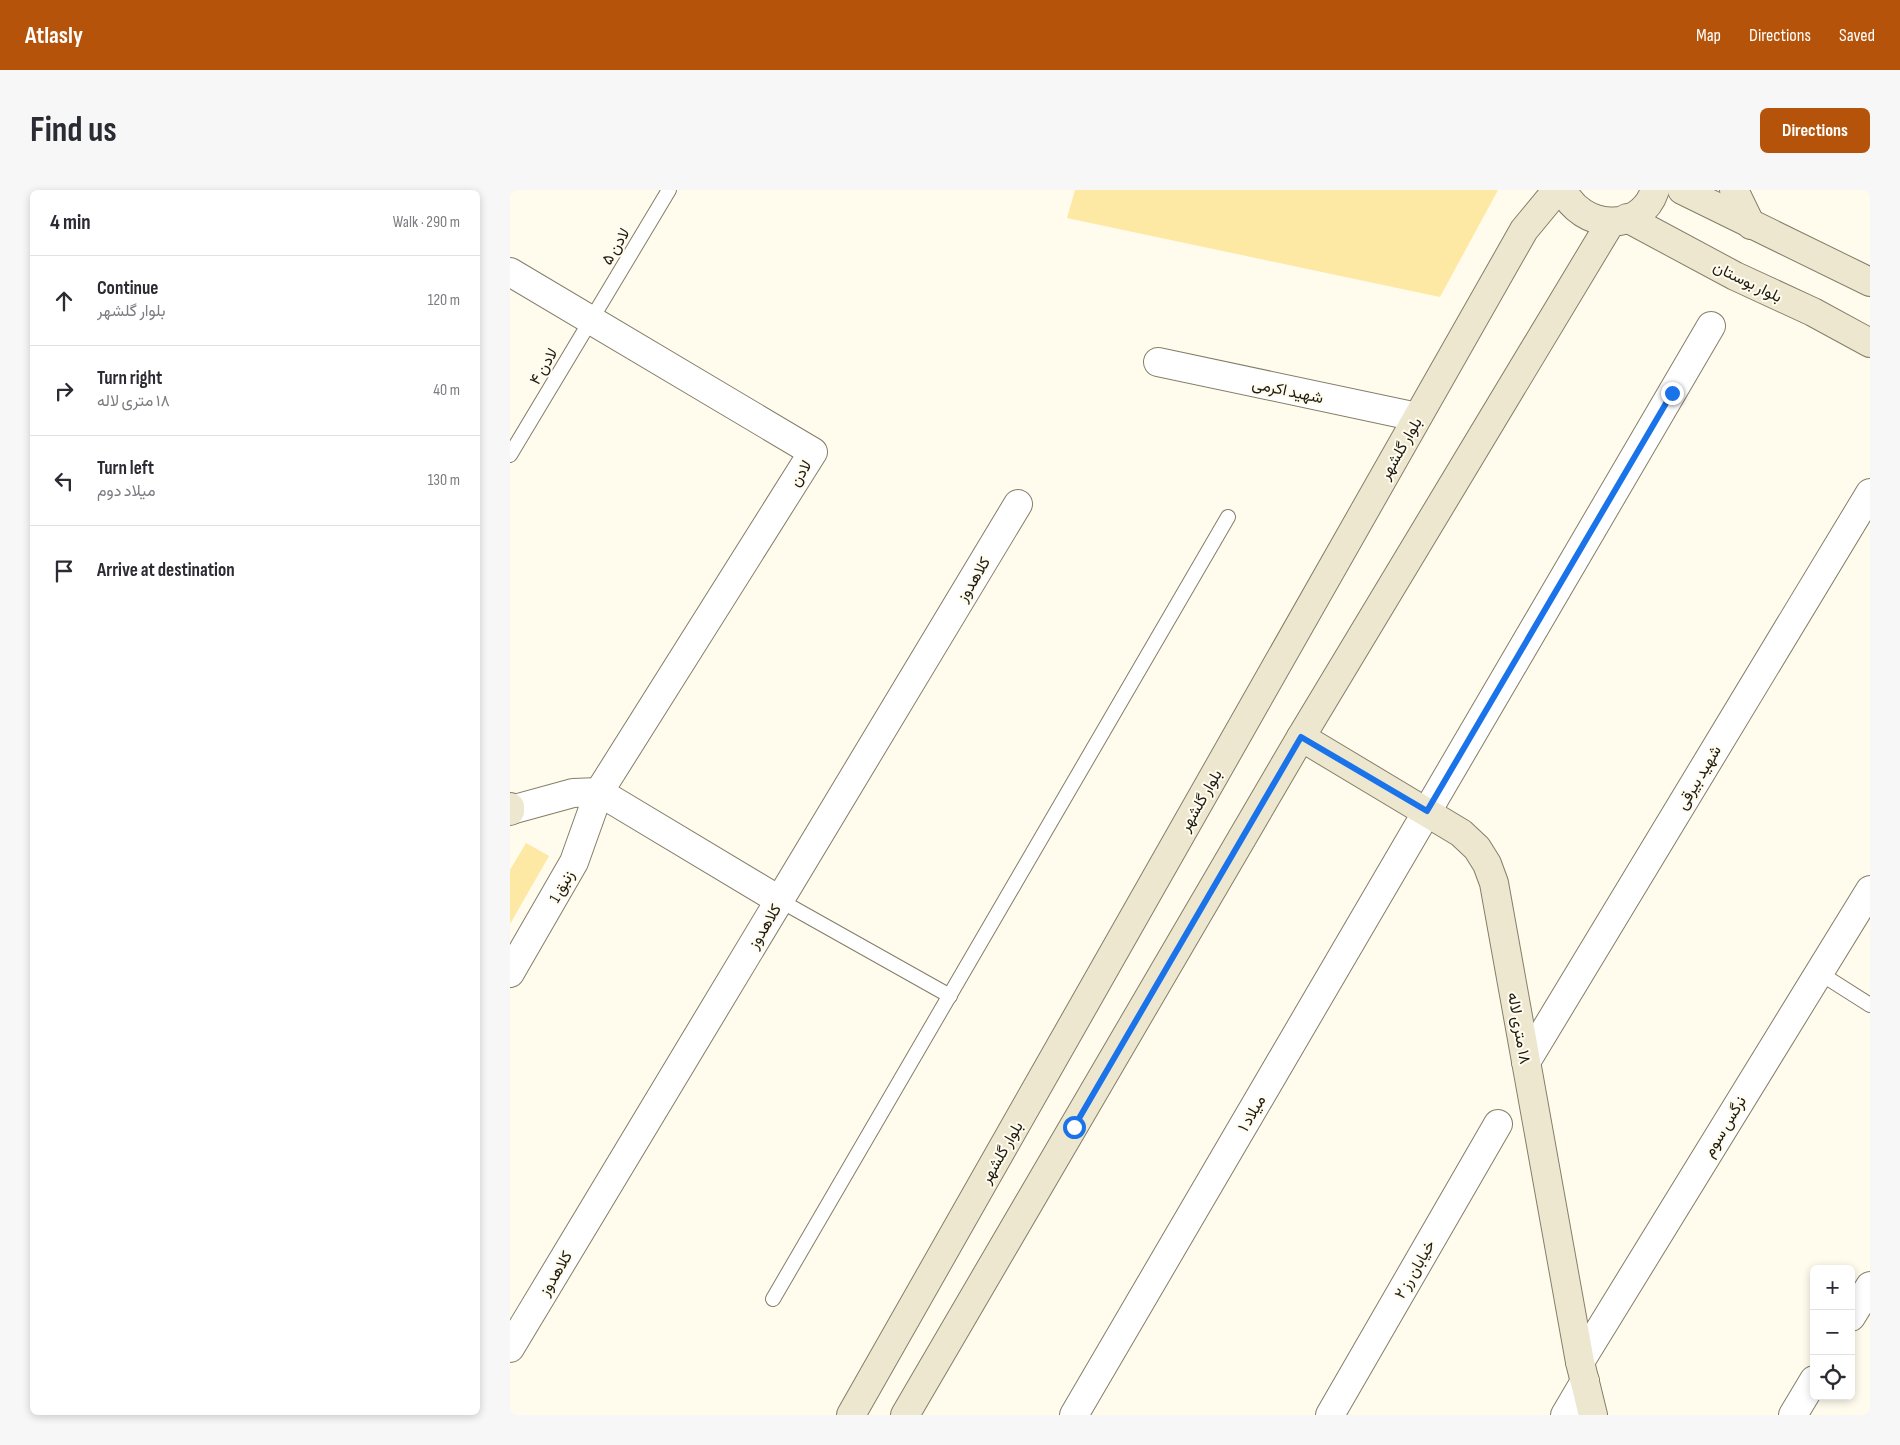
<!DOCTYPE html>
<meta charset="utf-8">
<style>
:root{--surface:#fff;--page:#f7f7f7;--text:#2b2b33;--muted:#7c7c81;--line:#e1e1e2;--accent:#b45309}
body{margin:0;font-family:"Sofia Sans Condensed",Vazirmatn,sans-serif;background:var(--page);color:var(--text)}
.controls{position:absolute;right:15px;bottom:15px;display:grid;overflow:hidden;border-radius:8px;box-shadow:0 2px 8px #0003}
.controls button{width:45px;height:45px;display:grid;place-items:center;padding:0;border:0;border-bottom:1px solid var(--line);background:var(--surface);color:var(--text);font:25px sans-serif}
.stop{position:absolute;width:15px;height:15px;margin:-11px;border:4px solid #1a73e8;border-radius:50%;background:#fff}
.stop.end{background:#1a73e8;border-color:#fff;box-shadow:0 1px 5px #0008}
.list{margin:0;padding:0;list-style:none}
h2{display:flex;justify-content:space-between;align-items:center;height:65px;margin:0;padding:0 20px;font-size:21px}
h2 small{font-size:16px;font-weight:400;color:var(--muted)}
.list li{display:grid;grid-template-columns:32px 1fr auto;gap:15px;align-items:center;box-sizing:border-box;height:90px;padding:0 20px;border-top:1px solid var(--line)}
.list b{display:block;font-size:19px;white-space:nowrap}
.list p{margin:0;font-size:16px;white-space:nowrap;color:var(--muted)}
.list em{font-size:16px;font-style:normal;color:var(--muted)}
.icon{flex:none;width:28px;height:28px;fill:none;stroke:currentColor;stroke-width:2;stroke-linecap:round;stroke-linejoin:round}
.map{position:relative;flex:none;width:1360px;height:1225px;overflow:hidden;border-radius:8px}
header{display:flex;align-items:center;gap:30px;box-sizing:border-box;height:70px;padding:0 25px;background:var(--accent);color:#fff}
header strong{font-size:24px}
nav{display:flex;gap:28px;margin-inline-start:auto;font-size:18px}
.intro{display:flex;align-items:center;justify-content:space-between;box-sizing:border-box;height:120px;padding:0 30px}
h1{margin:0;font-size:35px}
.button{padding:12px 22px;border-radius:8px;background:var(--accent);color:#fff;font-size:18px;font-weight:700}
main{display:flex;gap:30px;padding:0 30px}
aside{flex:1;background:var(--surface);border-radius:8px;box-shadow:0 2px 8px #0003}
.map>svg:first-child{display:block}
.green{fill:#fde9a3}
.lines{fill:none;stroke-linecap:round;stroke-linejoin:round}
.lane-casing{stroke:#847e69;stroke-width:16}
.street-casing{stroke:#847e69;stroke-width:30}
.secondary-casing{stroke:#847e69;stroke-width:30}
.lane{stroke:#fff;stroke-width:14}
.street{stroke:#fff;stroke-width:28}
.secondary{stroke:#eee7cf;stroke-width:28}
.route{stroke:#1a73e8;stroke-width:6}
.labels{text-anchor:middle;stroke-width:4;stroke-linejoin:round;paint-order:stroke}
.street-label{font-size:16px;fill:#1d1b13;stroke:#fffbed}
</style>
<header>
<strong>Atlasly</strong>
<nav><a>Map</a><a>Directions</a><a>Saved</a></nav>
</header>
<div class="intro"><h1>Find us</h1><a class="button">Directions</a></div>
<main>
<aside>
<h2>4 min<small>Walk · 290 m</small></h2>
<ul class="list">
<li><svg class="icon" aria-label="ahead" viewBox="0 0 24 24"><path d="M12 20V5M6 11l6-6 6 6"/></svg><div><b>Continue</b><p>بلوار گلشهر</p></div><em>120 m</em></li>
<li><svg class="icon" aria-label="right" viewBox="0 0 24 24"><path d="M7 20v-9h11M14 6l5 5-5 5"/></svg><div><b>Turn right</b><p>١٨ متری لاله</p></div><em>40 m</em></li>
<li><svg class="icon" aria-label="left" viewBox="0 0 24 24"><path d="M17 20v-9H6M10 6l-5 5 5 5"/></svg><div><b>Turn left</b><p>میلاد دوم</p></div><em>130 m</em></li>
<li><svg class="icon" aria-label="arrive" viewBox="0 0 24 24"><path d="M6 21V4h12l-3 4 3 4H6"/></svg><div><b>Arrive at destination</b></div></li>
</ul>
</aside>
<div class="map">
<svg width="1360" height="1225" viewBox="0 0 1360 1225">
<rect width="100%" height="100%" fill="#fffbed"/>
<g class="green">
<polygon points="565,0 988,0 930,107 557,28"/>
<polygon points="16,653 39,666 0,734 0,680"/>
</g>
<g class="lines">
<g class="lane-casing">
<g id="lane">
<polyline points="0,265 159,0"/>
<polyline points="269,710 440,806"/>
<polyline points="1308,782 1360,815"/>
<polyline points="263,1109 718,327"/>
</g>
</g>
<g class="street-casing">
<g id="street">
<polyline points="0,82 303,262 89,602 64,672 0,783"/>
<polyline points="648,172 907,227"/>
<polyline points="1,620 63,603 89,602 269,710"/>
<polyline points="1016,872 1360,303"/>
<polyline points="1341,1127 1360,1096"/>
<polyline points="0,1158 508,314"/>
<polyline points="1070,1172 1360,700"/>
<polyline points="564,1225 1201,136"/>
<polyline points="820,1225 988,934"/>
<polyline points="1055,1225 1075,1191"/>
<polyline points="1283,1225 1304,1190"/>
</g>
</g>
<g class="secondary-casing">
<g id="secondary">
<path d="M1053,0C1071,39 1130,45 1145,0"/>
<polyline points="1172,0 1360,92"/>
<polyline points="1224,0 1241,35"/>
<polyline points="1117,28 1225,86 1303,122 1360,153"/>
<polyline points="791,547 951,643 967,658 977,674 984,693 1070,1172 1083,1225"/>
<polyline points="0,617 0,621"/>
<polyline points="341,1225 1014,40 1047,0"/>
<polyline points="395,1225 791,547 1101,32"/>
</g>
</g>
<use href="#lane" class="lane"/>
<use href="#street" class="street"/>
<use href="#secondary" class="secondary"/>
</g>
<g class="lines">
<polyline class="route" points="564,937 791,547 917,621 1162,203"/>
</g>
<g class="labels">
<g class="street-label">
<text transform="translate(105 56) rotate(-59)" y="6">لادن ۵</text>
<text transform="translate(1238 91) rotate(26)" y="6">بلوار بوستان</text>
<text transform="translate(33 176) rotate(-59)" y="6">لادن ۴</text>
<text transform="translate(778 200) rotate(12)" y="6">شهید اکرمی</text>
<text transform="translate(890 258) rotate(-60)" y="6">بلوار گلشهر</text>
<text transform="translate(290 283) rotate(-58)" y="6">لادن</text>
<text transform="translate(463 389) rotate(-59)" y="6">کلاهدوز</text>
<text transform="translate(1188 587) rotate(-59)" y="6">شهید بیرقی</text>
<text transform="translate(690 610) rotate(-60)" y="6">بلوار گلشهر</text>
<text transform="translate(51 696) rotate(-60)" y="6">زنبق 1</text>
<text transform="translate(254 736) rotate(-59)" y="6">کلاهدوز</text>
<text transform="translate(1010 838) rotate(80)" y="6">١٨ متری لاله</text>
<text transform="translate(741 923) rotate(-60)" y="6">میلاد ۱</text>
<text transform="translate(1214 936) rotate(-59)" y="6">نرگس سوم</text>
<text transform="translate(491 962) rotate(-60)" y="6">بلوار گلشهر</text>
<text transform="translate(904 1079) rotate(-60)" y="6">خیابان رز ۲</text>
<text transform="translate(45 1083) rotate(-59)" y="6">کلاهدوز</text>
</g>
</g>
</svg>
<div class="controls">
<button>+</button>
<button>−</button>
<button><svg class="icon" aria-label="locate" viewBox="0 0 24 24"><circle cx="12" cy="12" r="6"/><path d="M12 2v4M12 18v4M2 12h4M18 12h4"/></svg></button>
</div>
<div class="stop" style="left:564px;top:937px"></div>
<div class="stop end" style="left:1162px;top:203px"></div>
</div>
</main>
